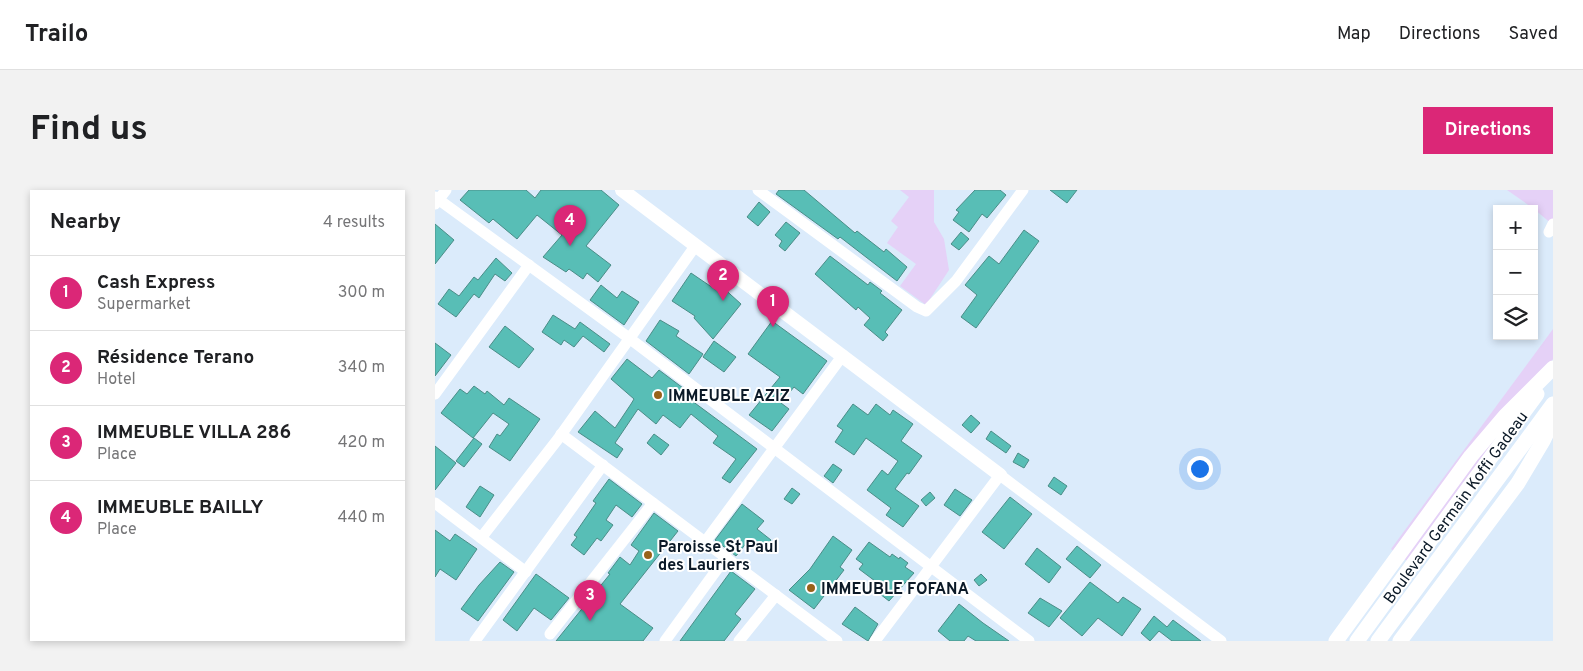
<!DOCTYPE html>
<meta charset="utf-8">
<style>
:root{--surface:#fff;--page:#f2f2f2;--text:#202124;--muted:#757577;--line:#e0e0e0;--accent:#db2777}
body{margin:0;font-family:Overpass,sans-serif;background:var(--page);color:var(--text)}
.controls{position:absolute;right:15px;top:15px;display:grid;overflow:hidden;border-radius:0px;box-shadow:0 2px 8px #0003}
.controls button{width:45px;height:45px;display:grid;place-items:center;padding:0;border:0;border-bottom:1px solid var(--line);background:var(--surface);color:var(--text);font:25px sans-serif}
.you{position:absolute;left:764px;top:278px;width:18px;height:18px;margin:-12px;border:4px solid #fff;border-radius:50%;background:#1a73e8;box-shadow:0 0 0 8px #1a73e833}
.badge{display:grid;place-items:center;width:32px;height:32px;border-radius:50%;background:var(--accent);color:#fff;font-size:16px;font-weight:700}
.pin{position:absolute;translate:-50% -41px;filter:drop-shadow(0 1px 2px #0008)}
.pin::after{content:'';position:absolute;top:26px;width:18px;height:15px;background:inherit;clip-path:polygon(0 0,100% 0,50% 100%)}
.list{margin:0;padding:0;list-style:none}
h2{display:flex;justify-content:space-between;align-items:center;height:65px;margin:0;padding:0 20px;font-size:21px}
h2 small{font-size:16px;font-weight:400;color:var(--muted)}
.list li{display:grid;grid-template-columns:32px 1fr auto;gap:15px;align-items:center;box-sizing:border-box;height:75px;padding:0 20px;border-top:1px solid var(--line)}
.list b{display:block;font-size:19px;white-space:nowrap}
.list p{margin:0;font-size:16px;white-space:nowrap;color:var(--muted)}
.list em{font-size:16px;font-style:normal;color:var(--muted)}
.icon{flex:none;width:28px;height:28px;fill:none;stroke:currentColor;stroke-width:2;stroke-linecap:round;stroke-linejoin:round}
.map{position:relative;flex:none;width:1118px;height:451px;overflow:hidden;border-radius:0px}
header{display:flex;align-items:center;gap:30px;box-sizing:border-box;height:70px;padding:0 25px;background:var(--surface);border-bottom:1px solid var(--line)}
header strong{font-size:24px}
nav{display:flex;gap:28px;margin-inline-start:auto;font-size:18px}
.intro{display:flex;align-items:center;justify-content:space-between;box-sizing:border-box;height:120px;padding:0 30px}
h1{margin:0;font-size:35px}
.button{padding:12px 22px;border-radius:0px;background:var(--accent);color:#fff;font-size:18px;font-weight:700}
main{display:flex;gap:30px;padding:0 30px}
aside{flex:1;background:var(--surface);border-radius:0px;box-shadow:0 2px 8px #0003}
.map>svg:first-child{display:block}
.green{fill:#e5d1f7}
.building{fill:#58beb6;stroke:#4a8d87}
.lines{fill:none;stroke-linecap:round;stroke-linejoin:round}
.minor{stroke:#fff;stroke-width:11}
.tertiary{stroke:#fff;stroke-width:14}
.secondary{stroke:#fff;stroke-width:15}
.poi-dot{fill:#98621a;stroke:#fff;stroke-width:2}
.labels{text-anchor:middle;stroke-width:4;stroke-linejoin:round;paint-order:stroke}
.poi-label{font-size:16px;font-weight:bold;fill:#0b1927;stroke:#fff;text-anchor:start}
.street-label{font-size:16px;fill:#0b1927;stroke:#fff}
</style>
<header>
<strong>Trailo</strong>
<nav><a>Map</a><a>Directions</a><a>Saved</a></nav>
</header>
<div class="intro"><h1>Find us</h1><a class="button">Directions</a></div>
<main>
<aside>
<h2>Nearby<small>4 results</small></h2>
<ul class="list">
<li><span class="badge">1</span><div><b>Cash Express</b><p>Supermarket</p></div><em>300 m</em></li>
<li><span class="badge">2</span><div><b>Résidence Terano</b><p>Hotel</p></div><em>340 m</em></li>
<li><span class="badge">3</span><div><b>IMMEUBLE VILLA 286</b><p>Place</p></div><em>420 m</em></li>
<li><span class="badge">4</span><div><b>IMMEUBLE BAILLY</b><p>Place</p></div><em>440 m</em></li>
</ul>
</aside>
<div class="map">
<svg width="1118" height="451" viewBox="0 0 1118 451">
<rect width="100%" height="100%" fill="#dbebfb"/>
<g class="green">
<polygon points="465,0 499,0 499,32 509,49 514,80 491,115 465,96 481,74 452,53 463,37 456,31 474,7"/>
<polygon points="1072,0 1118,0 1118,35 1099,19"/>
<polygon points="1118,139 1118,169 972,371 956,359"/>
</g>
<g class="building">
<polygon points="34,0 91,0 100,8 106,0 166,0 184,15 151,56 176,75 163,92 152,83 148,89 134,79 131,82 108,67 127,45 102,25 82,49 58,29 54,33 25,10"/>
<polygon points="344,0 369,0 420,43 422,41 449,62 451,59 472,77 462,91 405,47 403,49 341,4"/>
<polygon points="540,0 565,0 571,5 552,28 547,24 534,42 518,30 524,22 521,20"/>
<polygon points="615,0 642,0 632,13"/>
<polygon points="324,12 335,22 323,36 312,27"/>
<polygon points="351,32 365,43 350,61 344,56 347,51 340,45"/>
<polygon points="0,34 19,50 0,74"/>
<polygon points="589,40 604,51 541,138 526,127 542,105 530,95 554,66 564,74"/>
<polygon points="526,42 534,49 524,60 516,54"/>
<polygon points="395,66 433,95 435,92 447,101 445,103 467,120 450,142 453,145 448,151 429,135 435,128 423,117 421,120 380,84"/>
<polygon points="61,68 77,83 70,91 60,84 44,108 39,104 21,127 3,114 14,99 24,106 39,87 43,90"/>
<polygon points="256,83 281,100 285,95 306,114 278,149 259,128 260,126 237,111"/>
<polygon points="166,95 182,108 187,101 204,112 189,135 155,110"/>
<polygon points="118,125 140,139 145,132 175,154 169,162 148,146 139,157 129,150 126,155 107,142"/>
<polygon points="225,130 244,141 241,146 268,164 254,184 211,151"/>
<polygon points="337,131 392,171 368,204 359,197 346,213 354,219 337,241 314,225 345,187 313,164"/>
<polygon points="70,136 99,159 84,178 54,157"/>
<polygon points="279,151 301,167 289,182 268,167"/>
<polygon points="0,153 16,165 0,186"/>
<polygon points="192,169 217,188 224,180 248,198 245,202 322,259 295,293 287,288 301,269 278,253 283,246 256,224 245,238 228,225 221,234 203,219 180,253 188,259 182,268 143,242 160,221 180,238 196,214 199,209 176,189"/>
<polygon points="39,196 50,204 52,201 69,215 74,208 105,229 75,271 54,257 62,244 65,246 74,234 58,223 38,248 6,223 25,199 32,204"/>
<polygon points="418,214 433,225 441,214 455,225 458,220 478,234 466,251 487,266 474,284 472,283 460,299 484,316 468,337 451,325 456,318 432,300 447,280 453,285 463,271 431,248 419,265 400,252 408,240 402,236"/>
<polygon points="536,225 545,233 536,243 527,235"/>
<polygon points="556,241 576,256 571,263 551,249"/>
<polygon points="219,244 234,255 226,265 212,253"/>
<polygon points="39,248 47,254 29,277 21,271"/>
<polygon points="0,256 21,273 0,300"/>
<polygon points="583,263 594,270 589,278 578,272"/>
<polygon points="398,274 407,280 398,293 389,286"/>
<polygon points="619,287 632,296 626,305 613,296"/>
<polygon points="174,289 207,314 197,327 181,315 171,330 178,335 166,351 162,348 149,365 136,355 142,347 139,345 161,313 158,311"/>
<polygon points="45,296 59,305 45,327 31,317"/>
<polygon points="357,298 365,304 357,314 349,309"/>
<polygon points="520,299 537,310 525,326 509,315"/>
<polygon points="495,302 500,308 491,316 486,310"/>
<polygon points="575,307 597,324 569,359 547,342"/>
<polygon points="307,314 329,331 322,339 336,350 326,362 313,351 301,366 280,350"/>
<polygon points="219,323 243,341 185,414 218,438 208,451 121,451 175,384 173,383 185,367 195,375 204,361 196,355"/>
<polygon points="0,340 15,351 20,344 42,359 21,390 5,379 0,387"/>
<polygon points="398,346 417,360 405,377 409,380 379,419 354,400 375,379"/>
<polygon points="434,352 455,367 457,364 464,369 465,367 473,373 470,377 479,383 454,411 436,397 440,391 424,379 428,374 421,369"/>
<polygon points="642,356 666,375 655,388 631,369"/>
<polygon points="602,358 626,377 614,393 590,374"/>
<polygon points="65,372 79,382 43,431 26,419 44,395"/>
<polygon points="296,381 320,399 300,424 306,429 289,451 245,451"/>
<polygon points="101,384 134,408 116,430 99,418 82,441 68,430"/>
<polygon points="546,384 552,390 544,396 539,390"/>
<polygon points="655,392 683,413 688,407 706,419 687,446 663,428 647,446 625,428"/>
<polygon points="605,408 627,421 614,437 593,423"/>
<polygon points="524,414 548,433 574,451 541,451 533,446 529,451 515,451 503,441"/>
<polygon points="420,417 443,434 433,451 407,434"/>
<polygon points="719,426 732,437 738,430 766,451 737,451 724,441 715,451 706,443"/>
</g>
<g class="lines">
<g class="minor">
<polyline points="323,0 482,117 491,121 521,91 588,0"/>
<polyline points="0,7 194,148 594,451"/>
<polyline points="0,14 11,0"/>
<polyline points="1114,42 1118,34"/>
<polyline points="0,204 94,75"/>
<polyline points="126,244 402,451"/>
<polyline points="0,313 91,382"/>
<polyline points="46,348 123,249 261,55"/>
<polyline points="270,352 408,165"/>
<polyline points="115,444 218,313"/>
<polyline points="40,451 168,275"/>
<polyline points="230,451 291,367"/>
<polyline points="304,451 341,405"/>
<polyline points="440,451 565,285 786,451"/>
</g>
<polyline class="tertiary" points="187,0 565,285"/>
<g class="secondary">
<polyline points="901,451 1036,266 1070,226 1118,178"/>
<polyline points="922,451 1102,204"/>
<polyline points="943,451 1118,214"/>
<polyline points="965,451 1083,293 1108,251 1118,230"/>
</g>
</g>
<g class="poi-dot">
<circle cx="223" cy="205" r="5"/>
<circle cx="213" cy="365" r="5"/>
<circle cx="376" cy="398" r="5"/>
</g>
<g class="labels">
<g class="poi-label">
<text x="233" y="211">IMMEUBLE AZIZ</text>
<text x="223" y="362">Paroisse St Paul<tspan x="223" dy="18">des Lauriers</tspan></text>
<text x="386" y="404">IMMEUBLE FOFANA</text>
</g>
<g class="street-label">
<text transform="translate(1020 317) rotate(-54)" y="6">Boulevard Germain Koffi Gadeau</text>
</g>
</g>
</svg>
<div class="controls">
<button>+</button>
<button>−</button>
<button><svg class="icon" aria-label="layers" viewBox="0 0 24 24"><path d="M12 4l9 5-9 5-9-5zM3 14l9 5 9-5"/></svg></button>
</div>
<div class="you"></div>
<div class="pin badge" style="left:338px;top:137px">1</div>
<div class="pin badge" style="left:288px;top:111px">2</div>
<div class="pin badge" style="left:155px;top:431px">3</div>
<div class="pin badge" style="left:135px;top:56px">4</div>
</div>
</main>
